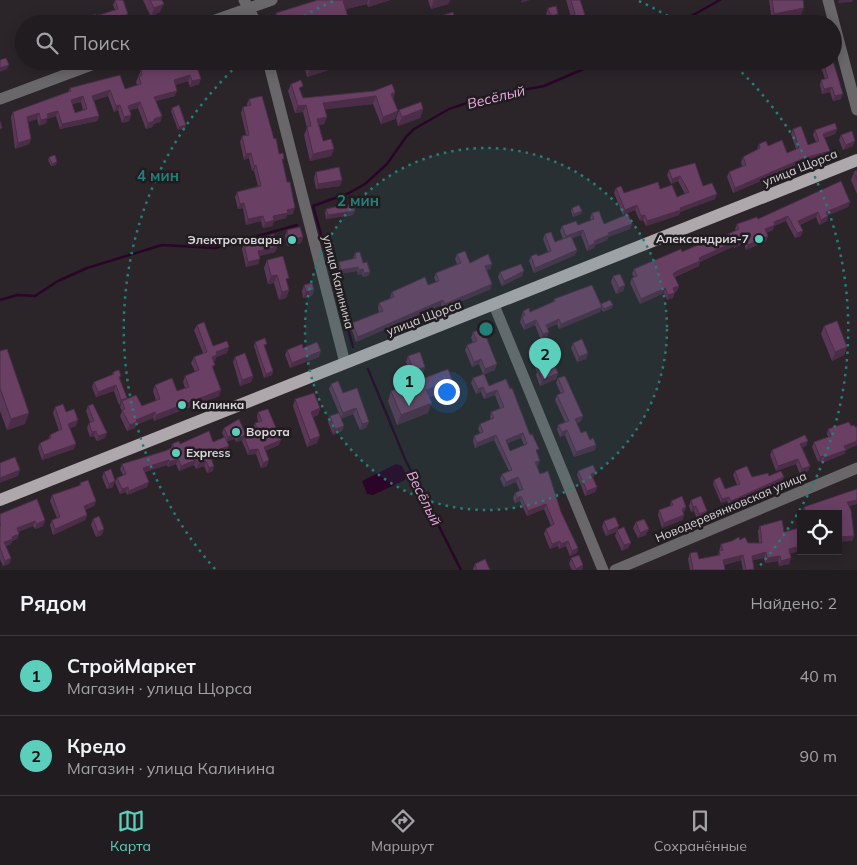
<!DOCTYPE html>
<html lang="ru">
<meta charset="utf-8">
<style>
:root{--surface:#201c20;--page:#2d292d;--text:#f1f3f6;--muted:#a2a1a5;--line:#3d3a3e;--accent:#5bcebc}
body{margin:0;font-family:Mulish,sans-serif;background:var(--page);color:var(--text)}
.controls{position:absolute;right:15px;bottom:15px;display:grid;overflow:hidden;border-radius:0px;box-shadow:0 2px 12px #0003}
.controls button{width:45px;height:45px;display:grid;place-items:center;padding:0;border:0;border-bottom:1px solid var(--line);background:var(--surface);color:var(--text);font:25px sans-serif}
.you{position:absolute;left:446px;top:391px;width:18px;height:18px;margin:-12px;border:4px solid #fff;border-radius:50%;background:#1a73e8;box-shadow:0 0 0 8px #1a73e833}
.badge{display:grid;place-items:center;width:32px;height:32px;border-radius:50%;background:var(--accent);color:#111;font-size:16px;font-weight:700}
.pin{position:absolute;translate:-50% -41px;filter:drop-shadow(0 1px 2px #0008)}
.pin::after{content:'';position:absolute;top:26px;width:18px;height:15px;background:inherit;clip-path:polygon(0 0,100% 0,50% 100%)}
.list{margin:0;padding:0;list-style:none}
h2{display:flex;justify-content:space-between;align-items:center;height:65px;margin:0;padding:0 20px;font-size:21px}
h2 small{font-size:16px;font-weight:400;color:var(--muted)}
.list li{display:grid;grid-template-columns:32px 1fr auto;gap:15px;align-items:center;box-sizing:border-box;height:80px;padding:0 20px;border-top:1px solid var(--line)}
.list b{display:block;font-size:19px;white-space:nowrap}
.list p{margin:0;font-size:16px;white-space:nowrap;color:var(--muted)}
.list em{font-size:16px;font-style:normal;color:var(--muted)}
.icon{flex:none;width:28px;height:28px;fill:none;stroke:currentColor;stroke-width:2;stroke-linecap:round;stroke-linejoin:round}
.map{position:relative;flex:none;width:857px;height:570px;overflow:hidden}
.search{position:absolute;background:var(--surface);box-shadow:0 2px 12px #0003;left:15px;right:15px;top:15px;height:55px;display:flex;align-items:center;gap:12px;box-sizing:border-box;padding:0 18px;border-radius:28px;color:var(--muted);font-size:19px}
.sheet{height:225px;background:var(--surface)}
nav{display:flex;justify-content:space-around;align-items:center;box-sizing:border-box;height:70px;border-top:1px solid var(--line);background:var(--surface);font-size:14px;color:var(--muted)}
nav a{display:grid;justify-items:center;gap:2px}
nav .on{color:var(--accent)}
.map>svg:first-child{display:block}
.water{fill:#2a0527}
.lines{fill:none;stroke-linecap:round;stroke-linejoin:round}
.stream{stroke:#2a0527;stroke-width:2.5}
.minor{stroke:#6a676a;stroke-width:11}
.major{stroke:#aea7ac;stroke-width:12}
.wall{fill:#5a3756;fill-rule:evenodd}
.shaded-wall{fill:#4a2d46}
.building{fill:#694064;stroke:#4a2d46;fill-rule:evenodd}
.ring{fill:none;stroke:#238079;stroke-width:2.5;stroke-dasharray:2.5 5}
.poi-dot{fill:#5bcebc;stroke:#211c20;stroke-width:2}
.labels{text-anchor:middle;stroke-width:5;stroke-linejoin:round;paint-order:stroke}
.street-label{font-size:12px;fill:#d9d5d8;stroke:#211c20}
.poi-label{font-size:12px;font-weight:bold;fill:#d9d5d8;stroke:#211c20;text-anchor:start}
.water-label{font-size:14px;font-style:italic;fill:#f0ace6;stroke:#211c20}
.centre{fill:#238079;stroke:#211c20;stroke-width:2.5}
.ring-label{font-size:15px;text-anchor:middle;font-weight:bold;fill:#238079;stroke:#211c20;stroke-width:5;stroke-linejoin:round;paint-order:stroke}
</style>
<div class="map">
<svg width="857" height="570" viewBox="0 0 857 570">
<rect width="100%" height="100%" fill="#2b252a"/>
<polygon class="water" points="396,464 402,466 406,474 405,480 373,495 367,494 362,481"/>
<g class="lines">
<g class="stream">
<polyline points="677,24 720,0"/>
<polyline points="0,300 17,295 35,296 58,281 87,268 162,245 215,248 297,225"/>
<polyline points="353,347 313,206 349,193 365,184 387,164 406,137 414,129 449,109 485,97 544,86 602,61"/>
<polyline points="368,369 405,459 461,570"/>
</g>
<g class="minor">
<polyline points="244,0 257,24"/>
<polyline points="828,0 857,110"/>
<polyline points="204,24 272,0"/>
<polyline points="268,61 345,363"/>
<polyline points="0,99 102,61"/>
<polyline points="494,305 603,570"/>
<polyline points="615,570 857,468"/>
</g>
<polyline class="major" points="0,500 857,160"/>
</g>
<g class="wall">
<polygon points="115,0 126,20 121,21 96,16 115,10 113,5"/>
<polygon points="143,0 162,0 160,12 151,17"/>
<polygon points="318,0 390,0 368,7 367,4 346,9 348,24 272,24 276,13"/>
<polygon points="428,0 450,0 448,4 431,9"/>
<polygon points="566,0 580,0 582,23 573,24"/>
<polygon points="769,0 803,0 801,15 772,21"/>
<polygon points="548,8 558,14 556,20 549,22 546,14"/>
<path d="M178,61L199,84L190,87L188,81L175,85V96L156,101L162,116L160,122L154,124L152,127L146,129L138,108L130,110L131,115L129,121L122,123L118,110L114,112L108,96L94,100L99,116L97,121L60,129L56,116L47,119L46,123L39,126L37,119L28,122L31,139L29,144L15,149L11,117L13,112L68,92L70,88L125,89L137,85L136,82L141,70L160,64L161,62L169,64ZM81,102L83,110L75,113L72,104Z"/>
<polygon points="224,61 237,61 235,67 224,70 223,64"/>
<polygon points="303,61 356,61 307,77"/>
<polygon points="819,61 833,61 841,99 833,101 830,92 822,94 820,85 821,80 825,79"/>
<polygon points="291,84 301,92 303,98 395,92 393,99 395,119 381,124 373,104 325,109 327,117 324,124 319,125 323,141 334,149 331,156 310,161 304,135 307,128 303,112 295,113 288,91"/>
<polygon points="249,99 274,139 283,163 293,214 287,215 286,218 274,221 272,226 263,228 261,221 246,225 243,208 238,209 235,197 237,192 258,186 254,171 252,171 249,158 244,160 240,142 242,136 246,135 241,113 243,107 247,106 247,104"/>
<polygon points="172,108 186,125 185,128 178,130 171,111"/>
<polygon points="423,109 420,118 398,126 396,118 399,110"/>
<polygon points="793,129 808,145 816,142 813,135 815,130 837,129 835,134 824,138 830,151 828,156 802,163 733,193 727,177 729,172 742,166 741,162 743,157 757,150 759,144 768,146 787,153 796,149 791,134"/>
<polygon points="841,135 853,146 843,150 839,140"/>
<polygon points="49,157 56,165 51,166 48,160"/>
<polygon points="669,170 703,186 715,199 680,212 679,215 646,226 643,220 640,221 635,210 623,215 614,193 616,188 624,193 660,189 677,197 685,194 678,181 671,184 667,175"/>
<polygon points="857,170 857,194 851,180 854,172"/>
<polygon points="316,172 340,186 316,189 314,178"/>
<polygon points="850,202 848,207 828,215 828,216 827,221 819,225 816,217 800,225 801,236 795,238 786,221 774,226 773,230 766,233 768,236 766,241 746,250 744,243 734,248 734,246 700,262 699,266 675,277 679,286 677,291 674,292 673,298 667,300 664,293 640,304 630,283 632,278 634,277 632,274 634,269 682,252 713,244 723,239 724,236 736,230 735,229 737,224"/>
<polygon points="572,208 582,211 581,214 573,217 571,211"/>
<polygon points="326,209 353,215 326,219 325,213"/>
<polygon points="592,213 604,224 630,229 608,237 607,240 595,245 594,248 587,251 581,235 572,238 577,250 575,255 534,273 529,261 531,256 538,256 548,252 543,239 545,234 555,242 563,239 560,231 562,226 578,225 591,220 590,218"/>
<polygon points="287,230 303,237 301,243 287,246 285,236"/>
<polygon points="244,244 277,247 275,252 259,256 258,264 246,267 242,249"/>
<polygon points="355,253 370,272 368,276 363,277 362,274 358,275 357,271 339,274 337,266 339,262 353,259"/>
<polygon points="457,254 470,263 492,264 490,269 486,270 491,289 443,309 441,305 356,342 351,328 352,323 379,312 378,308 379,303 391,298 390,297 392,292 428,285 436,282 434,278 436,273 457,264 455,259"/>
<polygon points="267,260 287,283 289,290 286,298 279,300 274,283 268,284 264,268"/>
<polygon points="500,272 522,276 502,286 498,277"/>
<polygon points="613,276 625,285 623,291 616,294 611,282"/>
<polygon points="304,285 314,290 312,296 303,298 302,291"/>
<polygon points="554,299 601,305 601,304 612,308 603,312 601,308 600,312 559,329 557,324 548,328 547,337 541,340 535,325 524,330 520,322 523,311 530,312 553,302"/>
<polygon points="197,325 213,346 227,353 216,357 215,361 214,361 213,369 221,390 219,396 154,421 153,418 136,425 135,428 127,431 120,416 122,411 120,407 121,404 119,405 114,391 96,397 92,387 94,382 112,375 113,372 120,380 127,398 126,399 142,406 156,401 153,391 155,385 177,391 185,388 183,382 185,376 195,372 191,363 194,357 203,353 194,330"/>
<polygon points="824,326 847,347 844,355 832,361 821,334"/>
<path d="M473,332L495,370L484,374L489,386L506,379L537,454L538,466H537L540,474L561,512L578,548L577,553L570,556L566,546L559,549L558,546L550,549L544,534L546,529L551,526L544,509L527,516L520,501L515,503L513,498L515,493L520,491L516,482L504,487L500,479L502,474L509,471L494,440L475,448L473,441L474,436L480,433L478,429L480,424L491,419L490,417L491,412L500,408L495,395L484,399L481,392L476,394L471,383L473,378L483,374L479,364L472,367L465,350L467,345L473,342L471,338ZM521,438L524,445L510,451L507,443Z"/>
<polygon points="255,342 265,348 273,371 272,375 264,378 254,346"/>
<polygon points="573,343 588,353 586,359 577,362 571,348"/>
<polygon points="530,346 558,373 556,379 540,386 536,375 537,372 528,352"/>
<polygon points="287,350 319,357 290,368 285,355"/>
<polygon points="0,351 25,424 7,430 0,411"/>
<polygon points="408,356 425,367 423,373 412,377 406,362"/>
<polygon points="235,357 253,376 251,382 240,386 233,362"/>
<polygon points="558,378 583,416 581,421 577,423 581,433 596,445 595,450 574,457 565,435 560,437 557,430 558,425 565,422 555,400 557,395 561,394 556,383"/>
<polygon points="331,384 343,393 357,388 366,428 360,430 353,414 341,419 342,431 333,435 328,422 330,416 339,413 329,389"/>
<polygon points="448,390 430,397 428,413 397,425 388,401 391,391"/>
<polygon points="295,399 320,408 318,415 313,417 317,443 307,447 293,406"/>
<polygon points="88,406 105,438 97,441 94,436 90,437 87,428 89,423 90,422 86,411"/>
<polygon points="55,407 66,412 76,426 70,428 74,449 42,460 38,448 40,443 48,440 50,435 59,431 53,413"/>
<polygon points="258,412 279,445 265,451 267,466 261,468 256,454 248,455 242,441 243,440 236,442 235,439 227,441 227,451 211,457 213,471 207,473 204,466 196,469 194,465 179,471 176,464 168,467 167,465 145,472 147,487 127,495 126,492 120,494 115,482 117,478 123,475 120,469 122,464 165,451 171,448 172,444 213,442 224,437 222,433 224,428 246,435 245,436 255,432 253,429 255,423 258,422 257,417"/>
<polygon points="851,426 855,427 857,427 857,445 846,450 844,454 822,463 821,461 818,462 812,447 814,442 828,437 827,434 828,429"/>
<polygon points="806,446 802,447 810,466 808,471 800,474 796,464 776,471 770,455 772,450"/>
<polygon points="578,471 596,472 594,476 593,477 597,487 595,492 585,496 577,475"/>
<polygon points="735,471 752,477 769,476 784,477 782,481 729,505 727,501 721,503 713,484 714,480 725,489 737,485 733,475"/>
<polygon points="104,472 113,487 107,489 102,477"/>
<polygon points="80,483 96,501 94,506 85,510 87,515 85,520 53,535 50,525 52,520 57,518 50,501 52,495 79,486"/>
<polygon points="857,489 857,504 849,506 854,536 852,541 838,514 803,514 802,512 804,507"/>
<polygon points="691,500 705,516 697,519 694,511 691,512 689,506"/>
<polygon points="671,501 686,507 684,512 683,512 684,515 682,520 662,528 658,515 659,510 670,506"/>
<polygon points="0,514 45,520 43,526 35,529 33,526 18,532 19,534 17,539 12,541 11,544 6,546 11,558 9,564 3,566 0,559"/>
<polygon points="93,519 102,535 96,537 91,525"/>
<polygon points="604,521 619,526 616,532 606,536 602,527"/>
<polygon points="636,522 646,535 638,538 633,528"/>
<polygon points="760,526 784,532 801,534 801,551 790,553 791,558 789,564 779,566 778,561 765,563 764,558 752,560 754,570 743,570 741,560 724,565 725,570 690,570 688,559 690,553 699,559 718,555 721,544 740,540 748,543 759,543 758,531"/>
<polygon points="617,530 631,543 628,548 622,551 615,536"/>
<polygon points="571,558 583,565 582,570 572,570 569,564"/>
<polygon points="475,564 490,570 473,570 473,569"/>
</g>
<g class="shaded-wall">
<polygon points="348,0 368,0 367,4 340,11 343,1"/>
<polygon points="370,0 390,0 368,7"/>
<polygon points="434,0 450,0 448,4 431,9"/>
<polygon points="522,0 530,0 521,3"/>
<polygon points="839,0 853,0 852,2 838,3"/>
<polygon points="164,4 160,12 151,17 154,8"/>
<polygon points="804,8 801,15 772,21 774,14"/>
<polygon points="128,14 126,20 118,23 120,17"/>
<polygon points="558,14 556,20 549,22 551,16"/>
<polygon points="585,15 582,23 574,24 576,18"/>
<polygon points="349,20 348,24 336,24"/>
<polygon points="237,61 235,67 224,70 226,64"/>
<polygon points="333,61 356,61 307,77 310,68"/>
<polygon points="9,65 7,69 0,72 0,68"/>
<polygon points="190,75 188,81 172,86 174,80"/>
<polygon points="201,79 199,84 190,87 192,81"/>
<polygon points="832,87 830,92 822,94 824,89"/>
<polygon points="110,90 108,96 90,102 92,96"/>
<polygon points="177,91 175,96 152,102 154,97"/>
<polygon points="395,92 393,100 391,94"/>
<polygon points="843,94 841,99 833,101 835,96"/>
<polygon points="83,96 81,102 69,105 71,100"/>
<polygon points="376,96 373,104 321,110 323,103"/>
<polygon points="140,102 138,108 126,111 128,106"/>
<polygon points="120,105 118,110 114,112 116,106"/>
<polygon points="306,105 303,112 295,113 298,106"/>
<polygon points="423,109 420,118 398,126 402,117"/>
<polygon points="58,111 56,116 47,119 46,123 39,126 41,120 47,114"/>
<polygon points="398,111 395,119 381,124 383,117"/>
<polygon points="39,113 37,119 25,123 27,117"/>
<polygon points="131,115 129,121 122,123 124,117"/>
<polygon points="99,116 97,121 60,129 62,124"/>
<polygon points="162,116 160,122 154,124 152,127 146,129 148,123 154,119"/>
<polygon points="327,117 324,124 315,126 317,119"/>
<polygon points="186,125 185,128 178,130 179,127"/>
<polygon points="837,129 835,134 821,139 823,134"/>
<polygon points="31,139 29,144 15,149 18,143"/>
<polygon points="855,141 853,146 843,150 846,145"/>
<polygon points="334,149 331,156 310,161 313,154"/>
<polygon points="830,151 828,156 802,163 733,193 735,188 804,158"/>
<polygon points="251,153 249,158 244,160 246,154"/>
<polygon points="57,162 56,165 51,166 52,164"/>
<polygon points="256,165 254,171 252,171 254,166"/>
<polygon points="680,176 678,181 671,184 672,179"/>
<polygon points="342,180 340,186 316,189 318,184"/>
<polygon points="717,194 715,199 680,212 679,215 646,226 647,221 680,208"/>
<polygon points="850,202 848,207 825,217 826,212"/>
<polygon points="244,203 243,208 238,209 240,204"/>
<polygon points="637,205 635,210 623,215 625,210"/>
<polygon points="295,208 293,214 287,215 286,218 274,221 272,226 263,228 265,223 273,216 287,210"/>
<polygon points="355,211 353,215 326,219 328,215"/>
<polygon points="582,211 581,214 573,217 574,214"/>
<polygon points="818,212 816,217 796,226 798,221"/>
<polygon points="645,215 643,220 640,221 641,216"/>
<polygon points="263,216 261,221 246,225 248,219"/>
<polygon points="788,216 786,221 774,226 773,230 763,234 765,229 774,222"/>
<polygon points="828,216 827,221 819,225 821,220"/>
<polygon points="632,224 630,229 608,237 607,240 595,245 594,248 587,251 589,246 594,241 608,233"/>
<polygon points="583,230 581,235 564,241 566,236"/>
<polygon points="803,231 801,236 795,238 797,233"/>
<polygon points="768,236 766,241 746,250 748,245"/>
<polygon points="303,237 301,243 287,246 289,240"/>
<polygon points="746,238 744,243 734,248 736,243"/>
<polygon points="736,241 734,246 700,262 699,266 675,276 672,279 673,274 677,271 699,258"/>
<polygon points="277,247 275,252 256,257 258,251"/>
<polygon points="577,250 575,255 534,273 535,268"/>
<polygon points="260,259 258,264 246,267 248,262"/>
<polygon points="492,264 490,269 483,271 485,266"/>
<polygon points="358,267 357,271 339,274 341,270"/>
<polygon points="363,269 362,274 358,275 359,270"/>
<polygon points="524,271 522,276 502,286 504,281"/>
<polygon points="370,272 368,276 363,277 364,273"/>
<polygon points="277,275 274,283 268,284 271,276"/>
<polygon points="492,284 491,289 443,309 445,304"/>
<polygon points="625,285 623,291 616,294 619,288"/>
<polygon points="679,286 677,291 671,293 673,288"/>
<polygon points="665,288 664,293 640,304 641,299"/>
<polygon points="289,290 286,298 279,300 282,292"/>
<polygon points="314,290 312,296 303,298 306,292"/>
<polygon points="675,293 673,298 667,300 668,295"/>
<polygon points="443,300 441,305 356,342 358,337"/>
<polygon points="613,305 612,308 603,312 604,309"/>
<polygon points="602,307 600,312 559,329 561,324"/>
<polygon points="559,319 557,324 544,330 546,325"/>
<polygon points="536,320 535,325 524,330 525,325"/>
<polygon points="549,332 547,337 541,340 543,334"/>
<polygon points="229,347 227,353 216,357 215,361 210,363 212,357 216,352"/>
<polygon points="847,347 844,355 832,361 835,352"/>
<polygon points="321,351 319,357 290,368 292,363"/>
<polygon points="588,353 586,359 577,362 579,357"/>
<polygon points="481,359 479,364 472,367 474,362"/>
<polygon points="497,364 495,370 483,375 485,369"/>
<polygon points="425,367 423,373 412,377 414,371"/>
<polygon points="273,371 272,375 264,378 266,374"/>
<polygon points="558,373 556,379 540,386 542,380"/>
<polygon points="253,376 251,382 240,386 242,380"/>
<polygon points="452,380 448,390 423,400 426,390"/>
<polygon points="116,385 114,391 96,397 98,392"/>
<polygon points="483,387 481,392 476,394 478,389"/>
<polygon points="221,390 219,396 154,421 156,415"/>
<polygon points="497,390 495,395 484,399 486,394"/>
<polygon points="127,398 125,403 122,401 121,404 119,405 121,400"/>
<polygon points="432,403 428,413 397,425 401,415"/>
<polygon points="320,408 318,415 308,419 311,412"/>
<polygon points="356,408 353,414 341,419 343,413"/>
<polygon points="155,412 153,418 136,425 135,428 127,431 130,425 136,420"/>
<polygon points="29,413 25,424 7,430 11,419"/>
<polygon points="583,416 581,421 573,424 575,419"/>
<polygon points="78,420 76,426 66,429 68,424"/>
<polygon points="369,422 366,428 360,430 362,424"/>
<polygon points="344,426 342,431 333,435 335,429"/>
<polygon points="567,430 565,435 560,437 562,432"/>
<polygon points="96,431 94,436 90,437 92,432"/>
<polygon points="107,433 105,438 97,441 98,436"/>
<polygon points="523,433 521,438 504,445 506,440"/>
<polygon points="237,434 235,439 226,442 228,437"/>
<polygon points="246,435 244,438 244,436 243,440 236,442 238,438"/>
<polygon points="496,435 494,440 475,448 477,443"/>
<polygon points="320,436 317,443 307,447 310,440"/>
<polygon points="281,440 279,445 262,452 264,447"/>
<polygon points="808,441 806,446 799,449 800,444"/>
<polygon points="857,441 857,445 846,450 844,454 822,463 824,458 844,446"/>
<polygon points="76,444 74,449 42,460 44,455"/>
<polygon points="596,445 595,450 574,457 576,452"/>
<polygon points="229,446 227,451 208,458 209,453"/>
<polygon points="258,449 256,454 248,455 249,450"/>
<polygon points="823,456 821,461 818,462 820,457"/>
<polygon points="178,459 176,464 168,467 169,462"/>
<polygon points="798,459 796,464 776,471 778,466"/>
<polygon points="169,460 167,465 142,473 143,468"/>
<polygon points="196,460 194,465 179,471 181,466"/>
<polygon points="269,460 267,466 261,468 263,463"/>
<polygon points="206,461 204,466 196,469 198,464"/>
<polygon points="540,461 538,466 534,467 535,462"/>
<polygon points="214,466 213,471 207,473 209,468"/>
<polygon points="810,466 808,471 800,474 802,469"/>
<polygon points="20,470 18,476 0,483 0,478"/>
<polygon points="596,472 594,476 590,478 591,474"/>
<polygon points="518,477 516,482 504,487 506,482"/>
<polygon points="784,477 782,481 729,505 731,501"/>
<polygon points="115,481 113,487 107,489 109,484"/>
<polygon points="149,482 147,487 127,495 129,491"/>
<polygon points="128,487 126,492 120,494 122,489"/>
<polygon points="597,487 595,492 585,496 587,491"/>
<polygon points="521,496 520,501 515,503 517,498"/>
<polygon points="729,497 727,501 721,503 722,499"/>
<polygon points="857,500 857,504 846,507 847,502"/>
<polygon points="96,501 94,506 82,511 84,506"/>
<polygon points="546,504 544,509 527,516 528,511"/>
<polygon points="696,506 694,511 691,512 693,507"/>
<polygon points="686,507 684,512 680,514 682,509"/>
<polygon points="707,511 705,516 697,519 699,514"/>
<polygon points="87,515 85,520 53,535 55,529"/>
<polygon points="684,515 682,520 662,528 664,523"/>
<polygon points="45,520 43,526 35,529 37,524"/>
<polygon points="35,521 33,526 15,533 17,528"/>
<polygon points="619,526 616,532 606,536 608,531"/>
<polygon points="104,529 102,535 96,537 98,532"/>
<polygon points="649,529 646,535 638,538 640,533"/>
<polygon points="19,534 17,539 12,541 11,544 2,548 4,542 12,537"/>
<polygon points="854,536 852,541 838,542 838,537"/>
<polygon points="560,541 558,546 550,549 552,544"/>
<polygon points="568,541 566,546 559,549 561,544"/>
<polygon points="631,543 628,548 622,551 624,545"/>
<polygon points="801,546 801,551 787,554 789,549"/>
<polygon points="578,548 577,553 570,556 572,551"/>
<polygon points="766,552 764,558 750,561 752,556"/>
<polygon points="743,555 741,560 721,565 723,560"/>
<polygon points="780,556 778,561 765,563 767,558"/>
<polygon points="11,558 9,564 3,566 5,561"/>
<polygon points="791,558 789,564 779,566 781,561"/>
<polygon points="583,565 582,570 575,570 576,569"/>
</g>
<g class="building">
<polygon points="115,0 123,0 128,14 120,17 122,23 119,24 77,24 95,14 96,16 118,9"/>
<polygon points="150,0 162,0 164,4 154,8"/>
<polygon points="318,0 348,0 343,1 349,20 336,24 279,24 276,13"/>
<polygon points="571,0 580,0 585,15 576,18"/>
<polygon points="772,0 803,0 804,8 774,14"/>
<polygon points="556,6 558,14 551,16 548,8"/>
<polygon points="453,12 457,24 415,24"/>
<polygon points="822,21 823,24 814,24"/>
<polygon points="6,58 9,65 0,68 0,60"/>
<path d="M162,61H168L169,64L178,61H195L201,79L192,81L190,75L174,80L177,91L154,97L162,116L154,119V121L148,123L140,102L128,106L131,115L124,117L120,105L116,106L110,90L92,96L99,116L62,124L58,111L47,114L48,118L41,120L39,113L27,117L31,139L18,143L13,112L71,91L70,88L120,75L125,89L141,84L139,77L142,75L141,70L162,64L161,62ZM83,96L87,109L75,113L71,100Z"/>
<polygon points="225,61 236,61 226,64"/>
<polygon points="308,61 333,61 310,68"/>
<polygon points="823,61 833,61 843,94 835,96 832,87 824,89 821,80 828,78"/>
<polygon points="301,80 303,86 299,88 303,98 374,91 392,84 395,92 391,94 398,111 383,117 376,96 323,103 327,117 317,119 323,141 331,139 334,149 313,154 307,127 311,126 306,105 298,106 291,84"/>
<polygon points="262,96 274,139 276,138 279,154 283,153 284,159 282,159 287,182 290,182 295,208 287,210 288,213 273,216 274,220 265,223 263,216 248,219 244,203 240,204 237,192 261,186 256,165 254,166 251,153 246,154 242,136 249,135 243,107 251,105 249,99"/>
<polygon points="421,102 423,109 402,117 399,110"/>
<polygon points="179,105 186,125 179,127 172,108"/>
<polygon points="0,121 2,128 0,129"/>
<polygon points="835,123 837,129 823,134 830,151 804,158 735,188 729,172 746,165 743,157 760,148 759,144 766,141 768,146 782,140 787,153 799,148 793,129 801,126 808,145 819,141 815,130"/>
<polygon points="852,131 855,141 846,145 841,135"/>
<polygon points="55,155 57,162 52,164 49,157"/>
<polygon points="695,163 703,186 712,183 717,194 680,208 681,210 647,221 645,215 641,216 637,205 625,210 616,188 621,186 624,193 658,182 660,189 672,185 677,197 689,192 680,176 672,179 669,170"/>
<polygon points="339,167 342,180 318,184 316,172"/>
<polygon points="857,170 857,179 854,172"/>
<polygon points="841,181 850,202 826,212 828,216 821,220 818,212 798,221 803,231 797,233 788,216 774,222 775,225 765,229 768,236 748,245 746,238 736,243 736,241 699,258 700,261 677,271 673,274 679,286 673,288 675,293 668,295 665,288 641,299 632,278 637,276 634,269 681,249 682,252 711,239 713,244 725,238 724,236 739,229 737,224 757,217 758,219"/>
<polygon points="353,203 355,211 328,215 326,209"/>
<polygon points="579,205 582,211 574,214 572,208"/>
<polygon points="599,211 604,224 628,214 632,224 608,233 609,235 594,241 595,243 589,246 583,230 566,236 562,226 576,221 578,225 594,219 592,213"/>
<polygon points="300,227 303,237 289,240 287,230"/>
<polygon points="551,232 555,242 571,236 577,250 535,268 531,256 537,254 538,256 551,251 545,234"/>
<polygon points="274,234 277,247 258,251 260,259 248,262 244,244"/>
<polygon points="465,251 470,263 488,254 492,264 485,266 492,284 445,304 443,300 358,337 352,323 383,311 379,303 394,297 392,292 425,277 428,285 439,281 436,273 461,263 457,254"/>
<polygon points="360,252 363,263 367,262 370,272 364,273 363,269 359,270 358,267 341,270 339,262 356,258 355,253"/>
<polygon points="283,256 289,278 286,279 289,290 282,292 277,275 271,276 267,260"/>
<polygon points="521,264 524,271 504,281 500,272"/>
<polygon points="620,274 625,285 619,288 613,276"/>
<polygon points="312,283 314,290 306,292 304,285"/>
<polygon points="592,285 602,307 561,324 559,319 546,325 549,332 543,334 536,320 525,325 522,317 525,315 523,311 529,308 530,312 555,301 554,299"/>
<polygon points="610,300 613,305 604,309 601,304"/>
<polygon points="837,321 847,347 835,352 824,326"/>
<polygon points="204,322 213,346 227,341 229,347 216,352 217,355 212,357 215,365 212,366 221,390 156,415 155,412 136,420 137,422 130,425 122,410 125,409 122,401 136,395 142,406 160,399 155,385 172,378 177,391 189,387 185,376 199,370 194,357 207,352 197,325"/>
<polygon points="483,329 497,364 485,369 481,359 474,362 467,345 477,341 473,332"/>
<polygon points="265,338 267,344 264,345 273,371 266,374 255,342"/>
<polygon points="582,339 588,353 579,357 573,343"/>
<polygon points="543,341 558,373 542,380 538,370 540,369 530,346"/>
<polygon points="317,342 321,351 292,363 287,350 302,344 303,348"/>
<polygon points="7,349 29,413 11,419 0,388 0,351"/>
<polygon points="420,352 425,367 414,371 408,356"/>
<polygon points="245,353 253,376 242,380 235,357"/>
<polygon points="448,369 452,380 426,390 432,403 401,415 391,391"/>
<polygon points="119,370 121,376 119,377 127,398 121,400 116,385 98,392 94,382 114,374 113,372"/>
<path d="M484,374L489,386L506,379L510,389L512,388L530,435L532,434L539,449L536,450L540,461L535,462L540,474L548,471L561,512L578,548L572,551L568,541L561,544L560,541L552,544L546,529L554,524L546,504L528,511L521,496L517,498L515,493L523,489L518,477L506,482L502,474L512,470L496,435L477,443L474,436L483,432L480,424L494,418L491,412L504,407L497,390L486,394L483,387L478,389L473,378ZM523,433L527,444L510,451L506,440Z"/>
<polygon points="565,376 583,416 575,419 581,433 586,431 590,440 593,438 596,445 576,452 567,430 562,432 558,425 569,421 557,395 564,392 558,378"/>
<polygon points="338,381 343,393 357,388 369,422 362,424 356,408 343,413 331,384"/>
<polygon points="314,393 320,408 311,412 320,436 310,440 295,399"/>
<polygon points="63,404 66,412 74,409 78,420 68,424 76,444 44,455 40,443 51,438 50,435 62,429 55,407"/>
<polygon points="93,404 107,433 98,436 96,431 92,432 89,423 94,421 88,406"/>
<polygon points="268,409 281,440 264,447 269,460 263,463 258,449 249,450 244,436 258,431 255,423 262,421 258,412"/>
<polygon points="339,413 344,426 335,429 330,416"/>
<polygon points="239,419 246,435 238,438 237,434 228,437 224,428"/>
<polygon points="849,422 851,426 854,425 855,427 857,427 857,441 844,446 846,450 824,458 823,456 820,457 814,442 831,436 828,429"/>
<polygon points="209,431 213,442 225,437 229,446 209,453 214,466 209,468 206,461 198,464 196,460 181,466 178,459 169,462 169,460 143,468 149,482 129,491 128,487 122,489 117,478 126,474 122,464 165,451 174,447 172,444 179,441 180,444"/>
<polygon points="805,435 808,441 800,444 810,466 802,469 798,459 778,466 772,450"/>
<polygon points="15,457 20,470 0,478 0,463"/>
<polygon points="593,465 596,472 591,474 597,487 587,491 578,471"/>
<polygon points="747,466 752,477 768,473 769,476 781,471 784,477 731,501 729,497 722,499 714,480 720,477 725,489 740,484 735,471"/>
<polygon points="111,469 115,481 109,484 104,472"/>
<polygon points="88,480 96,501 84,506 87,515 55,529 52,520 60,517 52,495 81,485 80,483"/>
<polygon points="857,489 857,500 847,502 851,510 854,536 838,537 838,514 807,514 804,507"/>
<polygon points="682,496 686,507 682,509 684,515 664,523 659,510 673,505 671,501"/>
<polygon points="701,496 707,511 699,514 696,506 693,507 691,500"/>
<polygon points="37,499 45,520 37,524 35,521 17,528 19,534 12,537 13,539 4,542 11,558 5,561 0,548 0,526 1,525 0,522 0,514"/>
<polygon points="99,516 104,529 98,532 93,519"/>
<polygon points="615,517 619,526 608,531 604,521"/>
<polygon points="644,519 649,529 640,533 636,522"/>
<polygon points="782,520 784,532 799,528 801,534 801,546 789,549 791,558 781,561 780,556 767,558 766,552 752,556 754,569 746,570 743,555 723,560 725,570 693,570 690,553 697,552 699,559 720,555 719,551 723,550 721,544 732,541 739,537 740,540 745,537 748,543 762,543 760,526"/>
<polygon points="624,527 631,543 624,545 617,530"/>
<polygon points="579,555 583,565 576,569 571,558"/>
<polygon points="485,559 490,570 477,570 475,564"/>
</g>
<circle cx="486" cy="329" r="181" fill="#238079" fill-opacity=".12"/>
<g class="ring">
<circle cx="486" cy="329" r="181"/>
<path d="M215 569A362 362 0 0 1 241 62M291 24A362 362 0 0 1 333 1M639 1A362 362 0 0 1 681 24M731 62A362 362 0 0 1 757 569"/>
</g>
<g class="poi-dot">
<circle cx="759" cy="239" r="5"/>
<circle cx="292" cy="240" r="5"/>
<circle cx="182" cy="405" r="5"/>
<circle cx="236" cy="432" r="5"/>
<circle cx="176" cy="453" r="5"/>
</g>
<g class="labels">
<g class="street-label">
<text transform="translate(800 168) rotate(-22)" y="4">улица Щорса</text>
<text transform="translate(338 282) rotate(76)" y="4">улица Калинина</text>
<text transform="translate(424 318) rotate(-21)" y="4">улица Щорса</text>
<text transform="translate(731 507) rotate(-23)" y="4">Новодеревянковская улица</text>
</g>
<g class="poi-label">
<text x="749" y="243" text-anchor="end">Александрия-7</text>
<text x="282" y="244" text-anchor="end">Электротовары</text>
<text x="192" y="409">Калинка</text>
<text x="246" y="436">Ворота</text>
<text x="186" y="457">Express</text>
</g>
<g class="water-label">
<text transform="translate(496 97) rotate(-14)" y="5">Весёлый</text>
<text transform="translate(424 498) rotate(63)" y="5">Весёлый</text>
</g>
</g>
<circle cx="486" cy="329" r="8" class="centre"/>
<g class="ring-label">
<text x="158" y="181">4 мин</text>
<text x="358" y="206">2 мин</text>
</g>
</svg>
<div class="controls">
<button><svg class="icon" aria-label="locate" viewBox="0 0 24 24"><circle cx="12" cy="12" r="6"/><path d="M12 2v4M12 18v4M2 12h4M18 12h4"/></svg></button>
</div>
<div class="you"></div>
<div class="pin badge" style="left:409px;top:406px">1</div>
<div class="pin badge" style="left:545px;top:379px">2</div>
<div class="search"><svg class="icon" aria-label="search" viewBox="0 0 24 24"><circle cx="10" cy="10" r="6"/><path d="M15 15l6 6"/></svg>Поиск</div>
</div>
<section class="sheet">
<h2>Рядом<small>Найдено: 2</small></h2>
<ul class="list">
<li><span class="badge">1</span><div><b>СтройМаркет</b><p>Магазин · улица Щорса</p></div><em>40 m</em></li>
<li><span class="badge">2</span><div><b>Кредо</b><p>Магазин · улица Калинина</p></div><em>90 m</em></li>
</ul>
</section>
<nav>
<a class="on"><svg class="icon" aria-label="map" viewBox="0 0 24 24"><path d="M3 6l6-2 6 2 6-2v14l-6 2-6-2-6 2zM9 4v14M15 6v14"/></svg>Карта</a>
<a><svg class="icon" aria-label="directions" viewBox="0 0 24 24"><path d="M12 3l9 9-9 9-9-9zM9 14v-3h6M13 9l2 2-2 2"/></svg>Маршрут</a>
<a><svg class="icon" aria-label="saved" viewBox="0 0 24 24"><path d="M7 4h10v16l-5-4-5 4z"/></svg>Сохранённые</a>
</nav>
